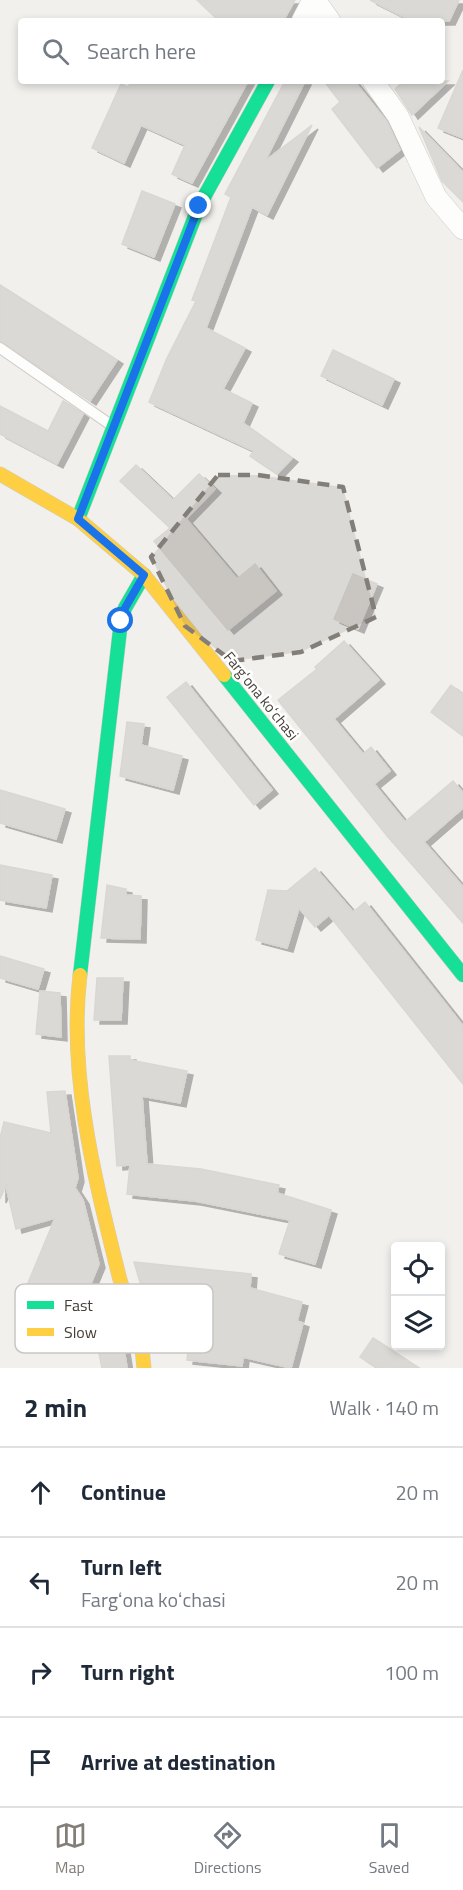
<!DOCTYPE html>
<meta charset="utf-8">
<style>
:root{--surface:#fff;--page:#f6f6f7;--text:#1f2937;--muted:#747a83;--line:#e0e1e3;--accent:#837e78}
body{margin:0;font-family:"Titillium Web",sans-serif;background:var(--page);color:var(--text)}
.controls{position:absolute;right:18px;bottom:18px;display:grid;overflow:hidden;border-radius:6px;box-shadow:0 3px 9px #0003}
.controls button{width:54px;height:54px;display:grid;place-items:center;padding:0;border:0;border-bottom:2px solid var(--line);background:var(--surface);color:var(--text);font:30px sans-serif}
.stop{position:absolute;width:18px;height:18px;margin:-14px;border:4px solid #1a73e8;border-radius:50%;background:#fff}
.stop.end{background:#1a73e8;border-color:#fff;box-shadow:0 2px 6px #0008}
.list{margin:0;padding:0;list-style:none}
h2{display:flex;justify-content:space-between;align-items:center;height:78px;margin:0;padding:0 24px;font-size:26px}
h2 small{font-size:20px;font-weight:400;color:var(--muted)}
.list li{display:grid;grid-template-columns:39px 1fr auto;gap:18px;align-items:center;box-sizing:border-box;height:90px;padding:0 24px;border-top:2px solid var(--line)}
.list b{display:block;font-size:22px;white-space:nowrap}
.list p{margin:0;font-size:20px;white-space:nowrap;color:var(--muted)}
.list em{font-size:20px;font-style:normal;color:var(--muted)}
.icon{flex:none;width:33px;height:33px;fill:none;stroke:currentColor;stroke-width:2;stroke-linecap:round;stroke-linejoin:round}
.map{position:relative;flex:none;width:463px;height:1368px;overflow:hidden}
.search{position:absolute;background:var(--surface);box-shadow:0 3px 9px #0003;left:18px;right:18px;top:18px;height:66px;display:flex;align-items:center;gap:15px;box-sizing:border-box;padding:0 21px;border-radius:6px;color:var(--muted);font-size:22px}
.sheet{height:438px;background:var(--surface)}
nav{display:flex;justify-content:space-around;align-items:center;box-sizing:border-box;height:84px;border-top:2px solid var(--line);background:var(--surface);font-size:16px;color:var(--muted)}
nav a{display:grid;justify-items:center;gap:3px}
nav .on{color:var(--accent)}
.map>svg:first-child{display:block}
.building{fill:#dbd9d5;stroke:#dad7d3;stroke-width:1.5;filter:url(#shadow)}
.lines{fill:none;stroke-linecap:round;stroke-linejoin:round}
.lane-casing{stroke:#d0cdca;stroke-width:12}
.street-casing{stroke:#d0cdca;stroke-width:22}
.fast-casing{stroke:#d0ccc5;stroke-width:15}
.slow-casing{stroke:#d0ccc5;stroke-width:15}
.lane{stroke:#fdfdfc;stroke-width:10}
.street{stroke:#fdfdfc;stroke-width:21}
.fast{stroke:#16e098;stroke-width:14}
.slow{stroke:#ffcf43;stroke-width:14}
.route{stroke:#1a73e8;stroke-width:8}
.marked{fill:#837e78;fill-opacity:0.2;stroke:#837e78;stroke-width:4.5;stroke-dasharray:12 8;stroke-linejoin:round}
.labels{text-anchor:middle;stroke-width:5;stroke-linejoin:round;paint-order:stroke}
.street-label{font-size:15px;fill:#474039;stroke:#fff}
.key{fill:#fff;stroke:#c8c6c4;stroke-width:1.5}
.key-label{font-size:16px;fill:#474039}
</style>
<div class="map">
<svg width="463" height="1368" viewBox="0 0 463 1368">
<defs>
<filter id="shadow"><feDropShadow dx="6" dy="4" stdDeviation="0" flood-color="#0004"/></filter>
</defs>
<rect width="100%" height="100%" fill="#f2f0ed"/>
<g class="building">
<polygon points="197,0 295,0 283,21 219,21"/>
<polygon points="370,0 459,0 449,21 412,21"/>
<polygon points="463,70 463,138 438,128"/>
<polygon points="132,81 248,81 192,183 172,174 185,145 141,125 124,163 92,148 121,84 128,87"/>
<polygon points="285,81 305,81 265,161 312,125 267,215 252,207 206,328 245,348 223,389 252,403 243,423 292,458 277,474 250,456 254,451 149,402 167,358 196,301 192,300 231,197 225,194"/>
<polygon points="324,81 354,81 387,122 400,150 377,168 332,109 340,102"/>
<polygon points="404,81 448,81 412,115 395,89"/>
<polygon points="419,127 463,172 463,202 442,181"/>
<polygon points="142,191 175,204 154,257 122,244"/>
<polygon points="0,285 117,360 90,401 0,341"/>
<polygon points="333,350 394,379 382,405 321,376"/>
<polygon points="63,401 83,414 57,464 0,434 0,406 48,431"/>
<polygon points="136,465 173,500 199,474 215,489 186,519 237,579 255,564 276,591 228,630 154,541 170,528 120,481"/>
<polygon points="353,574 377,584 358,629 334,619"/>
<polygon points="344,641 379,680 334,719 363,754 371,747 390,771 374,784 405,822 453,781 463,793 463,808 424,842 463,887 463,923 388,837 278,700 317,669 315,667"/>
<polygon points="186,682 272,790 254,805 167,697"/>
<polygon points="451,685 463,694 463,736 431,712"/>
<polygon points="127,722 144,724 141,745 182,756 173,790 120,776"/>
<polygon points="0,790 65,809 56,839 0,823"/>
<polygon points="0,865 52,875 46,908 0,900"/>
<polygon points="315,868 353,912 365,902 463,1026 463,1084 329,915 315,927 299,908 287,948 256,940 268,890 287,891"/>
<polygon points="107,885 126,889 126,895 141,896 140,939 101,938"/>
<polygon points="0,956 44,969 38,989 0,978"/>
<polygon points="97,978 123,978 121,1020 94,1020"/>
<polygon points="40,991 60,993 61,1037 36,1034"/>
<polygon points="109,1056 130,1056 130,1060 187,1071 180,1103 142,1096 147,1164 201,1169 279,1185 277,1193 331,1210 315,1264 279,1254 290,1220 195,1201 127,1194 130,1165 117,1166"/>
<polygon points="65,1091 78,1178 75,1188 83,1200 99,1264 84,1300 58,1289 46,1319 18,1307 55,1218 16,1229 6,1186 0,1199 0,1138 4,1122 51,1133 47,1092"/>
<polygon points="134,1262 251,1274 250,1288 302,1302 297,1321 303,1323 291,1368 243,1357 242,1366 187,1360 193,1302 144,1296"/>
<polygon points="109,1301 122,1336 127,1368 102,1368 89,1305"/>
<polygon points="373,1338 419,1368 377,1368 360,1357"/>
</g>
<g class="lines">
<g class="lane-casing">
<polyline id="lane" points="0,348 111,425"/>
</g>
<g class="street-casing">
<g id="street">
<polyline points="315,0 330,21"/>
<polyline points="302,21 313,0"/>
<polyline points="373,81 398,116 436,197 463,229"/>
</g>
</g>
<g class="fast-casing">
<g id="fast">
<polyline points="78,519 199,206 268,81"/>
<polyline points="224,675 463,975"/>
<polyline points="80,975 121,621 125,608 144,575"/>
</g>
</g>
<g class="slow-casing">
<g id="slow">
<polyline points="0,474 78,519 144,575 224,675"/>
<path d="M80,975C68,1076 95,1179 119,1276C124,1297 136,1316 140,1336C142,1347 143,1358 144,1368"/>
</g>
</g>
<use href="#lane" class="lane"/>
<use href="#street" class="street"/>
<use href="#fast" class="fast"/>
<use href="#slow" class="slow"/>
</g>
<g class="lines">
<polyline class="route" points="121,621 125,608 144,575 78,519 199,206"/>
</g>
<path class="marked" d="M218,475H258L343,487L376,617L301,652L232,661L185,626L151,557Z"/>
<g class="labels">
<g class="street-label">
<text transform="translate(261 696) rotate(51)" y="5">Fargʻona koʻchasi</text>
</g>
</g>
<rect x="15" y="1284" width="198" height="69" rx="9" class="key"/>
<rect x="27" y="1301" width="27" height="8" fill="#16e098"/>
<rect x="27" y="1328" width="27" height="8" fill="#ffcf43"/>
<g class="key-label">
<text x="64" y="1311">Fast</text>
<text x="64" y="1338">Slow</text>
</g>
</svg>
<div class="controls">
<button><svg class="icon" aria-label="locate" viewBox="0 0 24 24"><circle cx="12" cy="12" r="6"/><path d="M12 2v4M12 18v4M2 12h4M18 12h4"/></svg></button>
<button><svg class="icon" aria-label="layers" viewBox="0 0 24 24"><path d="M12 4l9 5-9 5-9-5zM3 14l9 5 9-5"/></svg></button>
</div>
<div class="stop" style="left:121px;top:621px"></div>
<div class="stop end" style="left:199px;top:206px"></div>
<div class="search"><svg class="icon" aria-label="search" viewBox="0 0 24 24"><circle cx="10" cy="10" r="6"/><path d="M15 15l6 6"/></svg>Search here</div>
</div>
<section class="sheet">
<h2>2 min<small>Walk · 140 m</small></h2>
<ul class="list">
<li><svg class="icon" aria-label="ahead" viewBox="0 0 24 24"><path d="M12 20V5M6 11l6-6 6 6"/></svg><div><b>Continue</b></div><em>20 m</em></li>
<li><svg class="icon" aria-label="left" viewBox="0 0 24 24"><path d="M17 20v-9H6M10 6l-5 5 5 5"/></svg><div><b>Turn left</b><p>Fargʻona koʻchasi</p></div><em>20 m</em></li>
<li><svg class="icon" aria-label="right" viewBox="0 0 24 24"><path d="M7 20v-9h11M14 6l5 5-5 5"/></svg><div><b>Turn right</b></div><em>100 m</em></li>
<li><svg class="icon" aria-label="arrive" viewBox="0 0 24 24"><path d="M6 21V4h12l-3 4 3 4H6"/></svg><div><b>Arrive at destination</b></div></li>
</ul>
</section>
<nav>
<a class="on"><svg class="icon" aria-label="map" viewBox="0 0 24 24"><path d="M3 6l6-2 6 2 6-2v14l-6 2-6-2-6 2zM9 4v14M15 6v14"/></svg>Map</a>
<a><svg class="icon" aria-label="directions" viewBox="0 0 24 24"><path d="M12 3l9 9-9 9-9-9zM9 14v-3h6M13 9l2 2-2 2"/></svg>Directions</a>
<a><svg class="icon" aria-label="saved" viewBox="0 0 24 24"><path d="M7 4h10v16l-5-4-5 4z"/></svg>Saved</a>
</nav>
